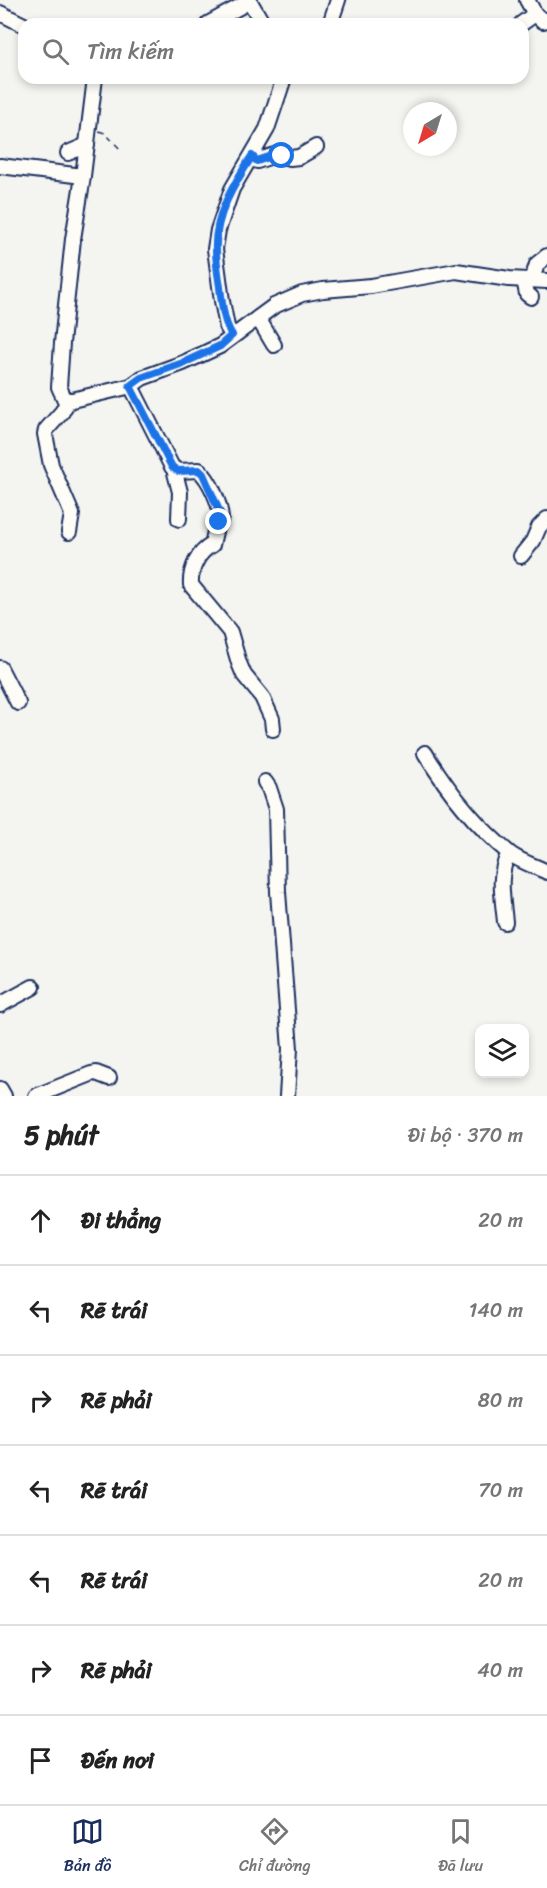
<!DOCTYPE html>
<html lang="vi">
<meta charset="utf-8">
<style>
:root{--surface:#fff;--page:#f2f2f2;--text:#222;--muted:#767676;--line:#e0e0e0;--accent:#1b2f5e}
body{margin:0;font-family:Sriracha,sans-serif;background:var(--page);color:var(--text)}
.controls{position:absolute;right:18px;bottom:18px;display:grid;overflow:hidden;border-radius:12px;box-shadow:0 3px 9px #0003}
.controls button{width:54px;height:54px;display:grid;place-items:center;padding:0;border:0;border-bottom:2px solid var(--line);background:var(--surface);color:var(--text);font:30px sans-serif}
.compass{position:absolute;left:403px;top:102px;width:54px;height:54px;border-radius:50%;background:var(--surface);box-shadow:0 3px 9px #0003;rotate:218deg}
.stop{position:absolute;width:18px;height:18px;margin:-14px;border:4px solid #1a73e8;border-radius:50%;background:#fff}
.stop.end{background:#1a73e8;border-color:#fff;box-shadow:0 2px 6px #0008}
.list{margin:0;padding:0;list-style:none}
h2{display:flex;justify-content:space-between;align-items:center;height:78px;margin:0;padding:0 24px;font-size:26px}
h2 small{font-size:20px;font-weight:400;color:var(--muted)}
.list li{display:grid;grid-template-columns:39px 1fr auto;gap:18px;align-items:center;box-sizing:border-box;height:90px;padding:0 24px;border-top:2px solid var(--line)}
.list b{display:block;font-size:22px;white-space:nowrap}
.list em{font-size:20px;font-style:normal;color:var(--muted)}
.icon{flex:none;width:33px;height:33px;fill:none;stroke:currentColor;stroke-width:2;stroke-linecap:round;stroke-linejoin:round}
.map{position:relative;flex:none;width:547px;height:1096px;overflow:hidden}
.search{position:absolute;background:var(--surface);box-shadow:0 3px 9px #0003;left:18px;right:18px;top:18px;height:66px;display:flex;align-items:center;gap:15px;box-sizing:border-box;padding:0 21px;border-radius:18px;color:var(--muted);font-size:22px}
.sheet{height:708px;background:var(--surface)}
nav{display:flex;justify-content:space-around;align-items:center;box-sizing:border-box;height:84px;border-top:2px solid var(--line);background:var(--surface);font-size:16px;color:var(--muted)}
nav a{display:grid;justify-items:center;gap:3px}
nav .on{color:var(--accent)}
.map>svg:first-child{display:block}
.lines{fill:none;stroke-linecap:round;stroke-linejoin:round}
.minor-casing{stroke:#1b2f5e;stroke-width:18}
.path{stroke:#1b2f5e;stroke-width:1.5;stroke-dasharray:6 4.5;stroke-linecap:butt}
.minor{stroke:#fdfcf7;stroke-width:14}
.route{stroke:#1a73e8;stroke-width:8}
</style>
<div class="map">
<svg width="547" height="1096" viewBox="0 0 547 1096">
<rect width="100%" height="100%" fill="#f4f4f1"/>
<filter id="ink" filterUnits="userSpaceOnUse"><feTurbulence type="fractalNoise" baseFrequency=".0167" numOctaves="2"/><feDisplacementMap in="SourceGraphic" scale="12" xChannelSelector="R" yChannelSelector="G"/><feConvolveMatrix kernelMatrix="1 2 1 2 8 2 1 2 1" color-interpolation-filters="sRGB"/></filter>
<g filter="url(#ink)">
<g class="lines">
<g class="minor-casing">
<g id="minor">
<polyline points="249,0 263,24"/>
<polyline points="527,0 535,14 543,21 547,20"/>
<polyline points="0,13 24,25"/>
<polyline points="208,24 250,1"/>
<polyline points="330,24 338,0"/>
<polyline points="521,24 535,14"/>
<polyline points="95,78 83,176 73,239 62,343 59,387 65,400 72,400 131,386 142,378 183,363 220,346 274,306 302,294 323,290 371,286 456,271 509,279 547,281"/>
<polyline points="68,153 87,145"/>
<polyline points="252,156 257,161 275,155 290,158 299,157 316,147"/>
<polyline points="0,166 83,176"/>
<polyline points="524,280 527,294 531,297"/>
<polyline points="532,280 537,264 547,256"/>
<polyline points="258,318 274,345"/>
<polyline points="232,335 227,327 222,301 215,249 218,230 232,189 267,129 284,78"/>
<path d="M131,386L172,467L178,471L199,470C210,480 220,503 221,518L216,527L212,545C198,552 190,569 191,585L230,632L239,663L244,675L262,697L272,719L273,729"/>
<polyline points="68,401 62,412 46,430 45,434 51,465 72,514 69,532"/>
<polyline points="174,469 180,492 179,519"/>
<polyline points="521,556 533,541 539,527 547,519"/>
<polyline points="0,668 18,703"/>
<path d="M425,753C448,791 475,825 509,853C517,860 537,867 547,872"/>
<polyline points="265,782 269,788 276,809 278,892 290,1049 287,1096"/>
<path d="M505,922C503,900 497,873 509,854"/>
<polyline points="0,1005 33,987"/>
<polyline points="0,1089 4,1096"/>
<polyline points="36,1096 91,1074 96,1073 109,1078"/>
</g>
</g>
<polyline class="path" points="99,131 105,133 121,150"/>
<use href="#minor" class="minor"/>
</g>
</g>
<g class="lines" filter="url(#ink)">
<path class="route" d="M219,522L220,513L203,474L199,470L178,471L172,467L130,386L141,378L183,363L220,346L232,335C223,321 222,303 220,287C218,274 216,262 216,250C214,216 234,184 252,156L257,161L275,155L282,156"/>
</g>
</svg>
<div class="controls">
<button><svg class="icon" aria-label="layers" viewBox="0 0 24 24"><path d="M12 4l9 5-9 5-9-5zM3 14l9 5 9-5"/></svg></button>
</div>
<svg class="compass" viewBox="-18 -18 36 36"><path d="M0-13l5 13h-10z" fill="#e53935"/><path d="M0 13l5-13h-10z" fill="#767676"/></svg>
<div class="stop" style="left:282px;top:156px"></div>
<div class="stop end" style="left:219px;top:522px"></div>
<div class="search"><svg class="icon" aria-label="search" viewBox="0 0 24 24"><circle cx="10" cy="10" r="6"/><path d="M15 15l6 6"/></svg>Tìm kiếm</div>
</div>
<section class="sheet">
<h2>5 phút<small>Đi bộ · 370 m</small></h2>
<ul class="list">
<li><svg class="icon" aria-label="ahead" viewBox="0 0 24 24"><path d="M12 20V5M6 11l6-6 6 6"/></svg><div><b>Đi thẳng</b></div><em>20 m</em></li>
<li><svg class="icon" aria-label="left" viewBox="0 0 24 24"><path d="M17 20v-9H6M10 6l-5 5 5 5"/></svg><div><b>Rẽ trái</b></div><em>140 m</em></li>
<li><svg class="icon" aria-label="right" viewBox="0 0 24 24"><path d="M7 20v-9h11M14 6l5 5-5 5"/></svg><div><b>Rẽ phải</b></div><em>80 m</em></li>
<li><svg class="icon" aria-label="left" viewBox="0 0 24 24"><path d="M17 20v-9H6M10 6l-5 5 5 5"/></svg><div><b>Rẽ trái</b></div><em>70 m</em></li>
<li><svg class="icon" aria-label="left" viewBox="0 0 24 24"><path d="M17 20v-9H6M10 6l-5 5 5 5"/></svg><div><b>Rẽ trái</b></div><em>20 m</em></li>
<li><svg class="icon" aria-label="right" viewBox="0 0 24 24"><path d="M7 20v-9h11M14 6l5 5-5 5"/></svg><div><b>Rẽ phải</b></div><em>40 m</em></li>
<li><svg class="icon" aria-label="arrive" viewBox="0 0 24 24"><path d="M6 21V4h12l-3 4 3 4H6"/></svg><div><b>Đến nơi</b></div></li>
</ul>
</section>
<nav>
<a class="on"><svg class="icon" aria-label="map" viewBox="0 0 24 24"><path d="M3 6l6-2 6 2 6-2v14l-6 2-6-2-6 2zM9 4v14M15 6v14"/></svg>Bản đồ</a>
<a><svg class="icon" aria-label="directions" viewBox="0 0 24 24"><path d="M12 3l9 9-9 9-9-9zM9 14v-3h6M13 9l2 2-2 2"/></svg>Chỉ đường</a>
<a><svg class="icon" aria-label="saved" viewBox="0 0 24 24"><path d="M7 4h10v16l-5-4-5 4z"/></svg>Đã lưu</a>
</nav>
